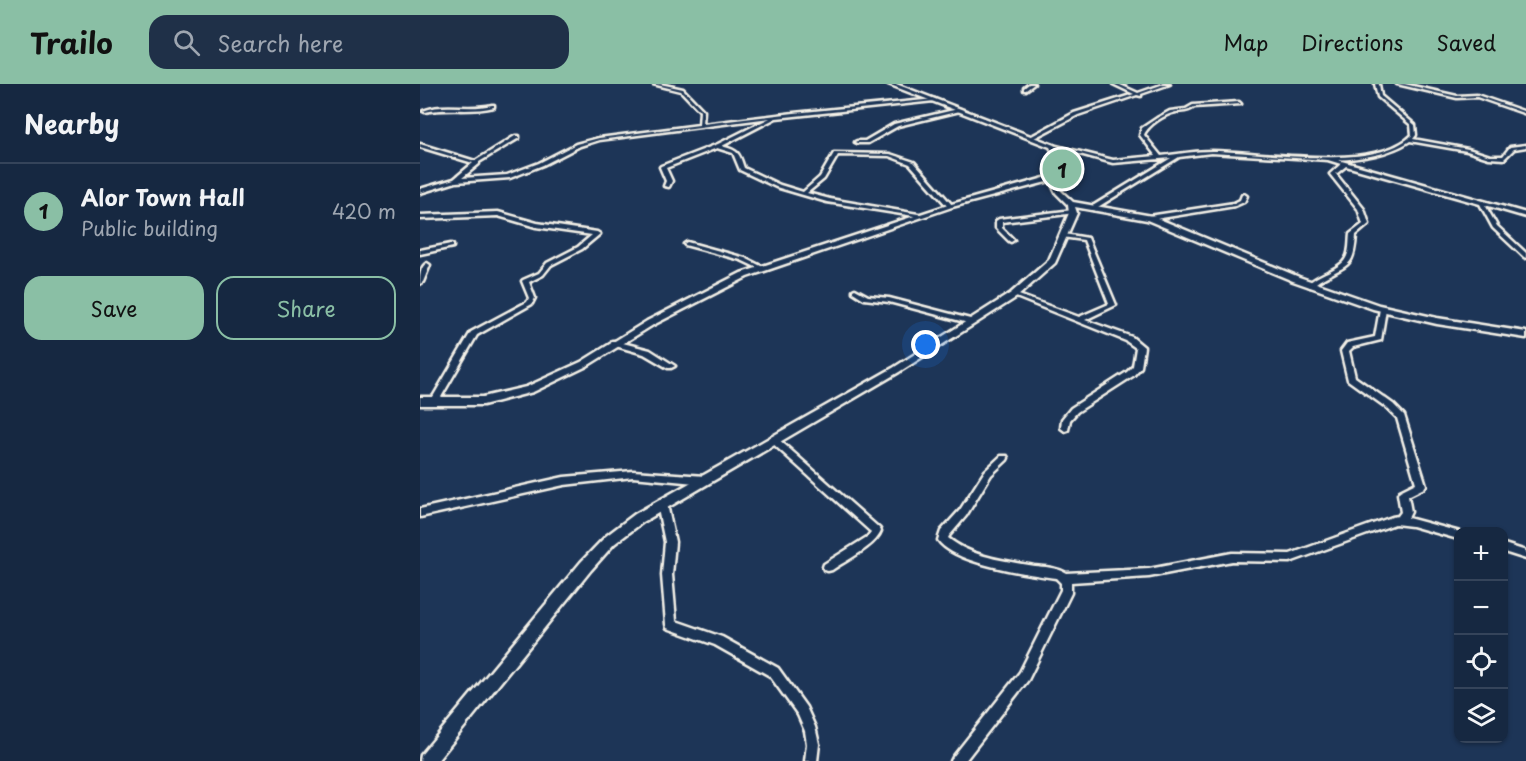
<!DOCTYPE html>
<meta charset="utf-8">
<style>
:root{--surface:#162841;--page:#1f3048;--text:#f1f3f6;--muted:#9ea6b1;--line:#35445a;--accent:#8abfa5}
body{margin:0;font-family:"Playpen Sans",sans-serif;background:var(--page);color:var(--text)}
.controls{position:absolute;right:18px;bottom:18px;display:grid;overflow:hidden;border-radius:12px;box-shadow:0 2px 4px #0004}
.controls button{width:54px;height:54px;display:grid;place-items:center;padding:0;border:0;border-bottom:2px solid var(--line);background:var(--surface);color:var(--text);font:30px sans-serif}
.you{position:absolute;left:506px;top:261px;width:21px;height:21px;margin:-15px;border:4px solid #fff;border-radius:50%;background:#1a73e8;box-shadow:0 0 0 9px #1a73e833}
.badge{display:grid;place-items:center;width:39px;height:39px;border-radius:50%;background:var(--accent);color:#111;font-size:20px;font-weight:700}
.pin{position:absolute;translate:-50% -50%;border:3px solid #fff;box-shadow:0 2px 6px #0006}
.list{margin:0;padding:0;list-style:none}
h2{display:flex;justify-content:space-between;align-items:center;height:78px;margin:0;padding:0 24px;font-size:26px}
h2 small{font-size:20px;font-weight:400;color:var(--muted)}
.list li{display:grid;grid-template-columns:39px 1fr auto;gap:18px;align-items:center;box-sizing:border-box;height:96px;padding:0 24px;border-top:2px solid var(--line)}
.list b{display:block;font-size:22px;white-space:nowrap}
.list p{margin:0;font-size:20px;white-space:nowrap;color:var(--muted)}
.list em{font-size:20px;font-style:normal;color:var(--muted)}
.actions{display:flex;gap:12px;padding:18px 24px}
.actions a{flex:1;padding:14px 0;border:2px solid var(--accent);border-radius:18px;text-align:center;font-size:21px;color:var(--accent)}
.actions .main{background:var(--accent);color:#111}
.icon{flex:none;width:33px;height:33px;fill:none;stroke:currentColor;stroke-width:2;stroke-linecap:round;stroke-linejoin:round}
.map{position:relative;flex:none;width:1106px;height:677px;overflow:hidden}
header{display:flex;align-items:center;gap:36px;box-sizing:border-box;height:84px;padding:0 30px;background:var(--accent);color:#111}
header strong{font-size:28px}
nav{display:flex;gap:33px;margin-inline-start:auto;font-size:21px}
.search{width:420px;height:54px;background:var(--page);display:flex;align-items:center;gap:15px;box-sizing:border-box;padding:0 21px;border-radius:18px;color:var(--muted);font-size:22px}
main{display:flex}
aside{flex:1;background:var(--surface)}
.map>svg:first-child{display:block}
.lines{fill:none;stroke-linecap:round;stroke-linejoin:round}
.minor-casing{stroke:#f4f1e8;stroke-width:5}
.major-casing{stroke:#f4f1e8;stroke-width:5}
.minor{fill:#1d3557;fill-rule:evenodd}
.major{fill:#1d3557;fill-rule:evenodd}
</style>
<header>
<strong>Trailo</strong>
<div class="search"><svg class="icon" aria-label="search" viewBox="0 0 24 24"><circle cx="10" cy="10" r="6"/><path d="M15 15l6 6"/></svg>Search here</div>
<nav><a>Map</a><a>Directions</a><a>Saved</a></nav>
</header>
<main>
<aside>
<h2>Nearby<small></small></h2>
<ul class="list">
<li><span class="badge">1</span><div><b>Alor Town Hall</b><p>Public building</p></div><em>420 m</em></li>
</ul>
<div class="actions"><a class="main">Save</a><a>Share</a></div>
</aside>
<div class="map">
<svg width="1106" height="677" viewBox="0 0 1106 677">
<rect width="100%" height="100%" fill="#1d3557"/>
<filter id="ink" filterUnits="userSpaceOnUse"><feTurbulence type="fractalNoise" baseFrequency=".0167" numOctaves="2"/><feDisplacementMap in="SourceGraphic" scale="12" xChannelSelector="R" yChannelSelector="G"/><feConvolveMatrix kernelMatrix="1 2 1 2 8 2 1 2 1" color-interpolation-filters="sRGB"/></filter>
<g filter="url(#ink)">
<g class="lines">
<g class="minor-casing">
<g id="minor">
<path d="M233,0H240L263,5L284,27L283,40L374,29L515,15L514,17L356,34L302,62C318,67 319,68 324,84L360,101L383,108L400,93L414,69L470,70L494,78L533,122L528,123L490,80L469,72L418,71L404,95L387,109L410,115L498,130L500,131V133L407,118L356,103L320,86L313,69L297,64L246,84L252,97L249,103L244,102L246,97L240,83L241,82L298,60L350,34L179,56L160,62L123,81L90,94L36,98L0,109V105L34,95L53,79L0,63V60L55,77L95,52H99V54L59,78V80L42,94L87,91L119,79L156,60L179,54L279,41L280,27L261,7Z"/>
<polygon points="609,0 614,0 606,6 604,6 604,4"/>
<polygon points="693,0 698,0 718,9 744,0 750,0 721,10 721,12 717,11 658,31 614,54 610,53 654,29 714,10"/>
<path d="M955,0H959L961,12L995,41L996,51L993,55L1048,65L1070,72H1083L1090,63L1106,61V63L1094,65L1084,75L1069,74L1047,67L990,57C969,71 942,74 918,76L1106,129V133L1065,121L1077,142L1106,169V174L1104,173L1073,144L1060,120L926,82L916,90L944,125L949,140L936,151C934,183 929,180 902,195C898,197 894,201 890,203L887,201C897,190 920,186 926,174C930,167 929,158 930,150L943,140L938,125L910,90L921,80L908,76L791,69L759,73L673,126L670,124L671,123L751,74L693,79L630,62L632,61L693,76L736,72L720,51L722,44L737,34L750,27L766,25L773,21L819,18L821,20L774,23C768,28 763,27 756,28C745,30 728,41 724,51L741,72C758,70 775,67 792,67C843,67 954,89 992,51L991,41L958,13Z"/>
<polygon points="977,0 984,0 1037,12 1057,11 1106,28 1106,30 1057,13 1037,14"/>
<path d="M72,21H74V23C51,29 28,23 5,28L3,27C24,18 49,27 72,21Z"/>
<polygon points="538,25 540,25 540,27 478,42 448,59 437,59 435,58 437,57 445,57 474,40"/>
<polygon points="824,110 827,112 824,118 815,122 729,136 726,134 729,132 814,119 820,116 822,111"/>
<polygon points="653,126 656,128 655,129 582,138 582,144 594,156 591,158 589,157 576,144 576,137 579,135"/>
<polygon points="78,128 117,139 177,148 180,150 162,165 131,181 123,191 109,198 115,214 112,220 57,251 17,320 11,320 10,318 51,248 107,218 109,214 102,197 103,196 119,189 127,179 158,163 172,151 116,143 78,132 0,135 0,131"/>
<polygon points="644,150 668,154 696,221 665,236 712,253 724,263 721,283 713,292 657,328 650,336 648,346 645,347 641,344 642,335 651,324 707,288 713,282 716,264 706,257 591,211 594,209 596,210 659,233 689,220 664,156 642,153 642,151"/>
<polygon points="267,158 325,174 345,184 344,185 340,185 321,176 265,161 264,160"/>
<polygon points="31,160 33,161 33,163 0,170 0,166"/>
<path d="M7,179L10,181L3,198L0,200C0,193 0,183 7,179Z"/>
<polygon points="435,205 448,212 469,214 554,236 555,238 552,240 469,218 444,215 433,208 433,206"/>
<path d="M963,223L966,225L961,256L933,263L929,267L935,293L973,320L984,331L1006,401L1004,404L988,412L991,428L988,434L1040,448H1038V455L992,442L975,440L870,478L812,477L729,493L651,498V509L608,596L545,677H531L533,673L600,588L641,506V499L636,494C608,490 534,480 518,456L521,447L540,426L565,387L581,372H587L588,374L587,376L571,391L546,432L529,452L528,454C551,473 585,477 614,482C624,483 636,483 646,489L729,485L812,469L870,470L972,433L978,432L981,428L978,410L980,407L996,399L977,334L967,324L928,296L921,267L927,259L955,253L960,225Z"/>
<polygon points="192,257 195,257 230,266 255,282 251,284 248,284 224,270 192,261 191,259"/>
<path d="M354,353L357,354L459,444L461,447C456,462 425,477 412,486L408,487L404,486L403,483L404,480L447,453L451,448L351,358L350,356L351,354Z"/>
<polygon points="213,387 285,392 288,394 289,396 288,398 285,400 213,393 144,401 0,433 0,425 144,393"/>
<polygon points="242,416 245,417 247,420 255,458 252,491 256,537 302,553 358,584 386,623 395,643 399,660 397,677 385,677 387,660 385,647 378,631 350,592 295,561 247,544 246,540 242,491 245,458 237,420 239,417"/>
<polygon points="1084,460 1106,467 1106,475 1084,468"/>
</g>
</g>
<g class="major-casing">
<polygon id="major" points="468,0 476,0 634,61 639,69 634,91 641,107 653,118 732,132 879,193 959,221 1017,234 1106,248 1106,254 1017,240 953,225 873,197 727,136 655,123 657,129 635,179 597,213 479,288 223,438 194,460 171,486 17,677 0,677 1,671 161,478 186,452 215,430 473,284 591,209 629,176 649,129 648,121 636,109 630,97 532,123 327,193 233,241 167,282 113,308 63,321 0,321 0,313 63,313 106,303 161,278 227,237 321,189 528,121 628,93 633,69 630,63"/>
</g>
<use href="#minor" class="minor"/>
<use href="#major" class="major"/>
</g>
</g>
</svg>
<div class="controls">
<button>+</button>
<button>−</button>
<button><svg class="icon" aria-label="locate" viewBox="0 0 24 24"><circle cx="12" cy="12" r="6"/><path d="M12 2v4M12 18v4M2 12h4M18 12h4"/></svg></button>
<button><svg class="icon" aria-label="layers" viewBox="0 0 24 24"><path d="M12 4l9 5-9 5-9-5zM3 14l9 5 9-5"/></svg></button>
</div>
<div class="you"></div>
<div class="pin badge" style="left:642px;top:85px">1</div>
</div>
</main>
